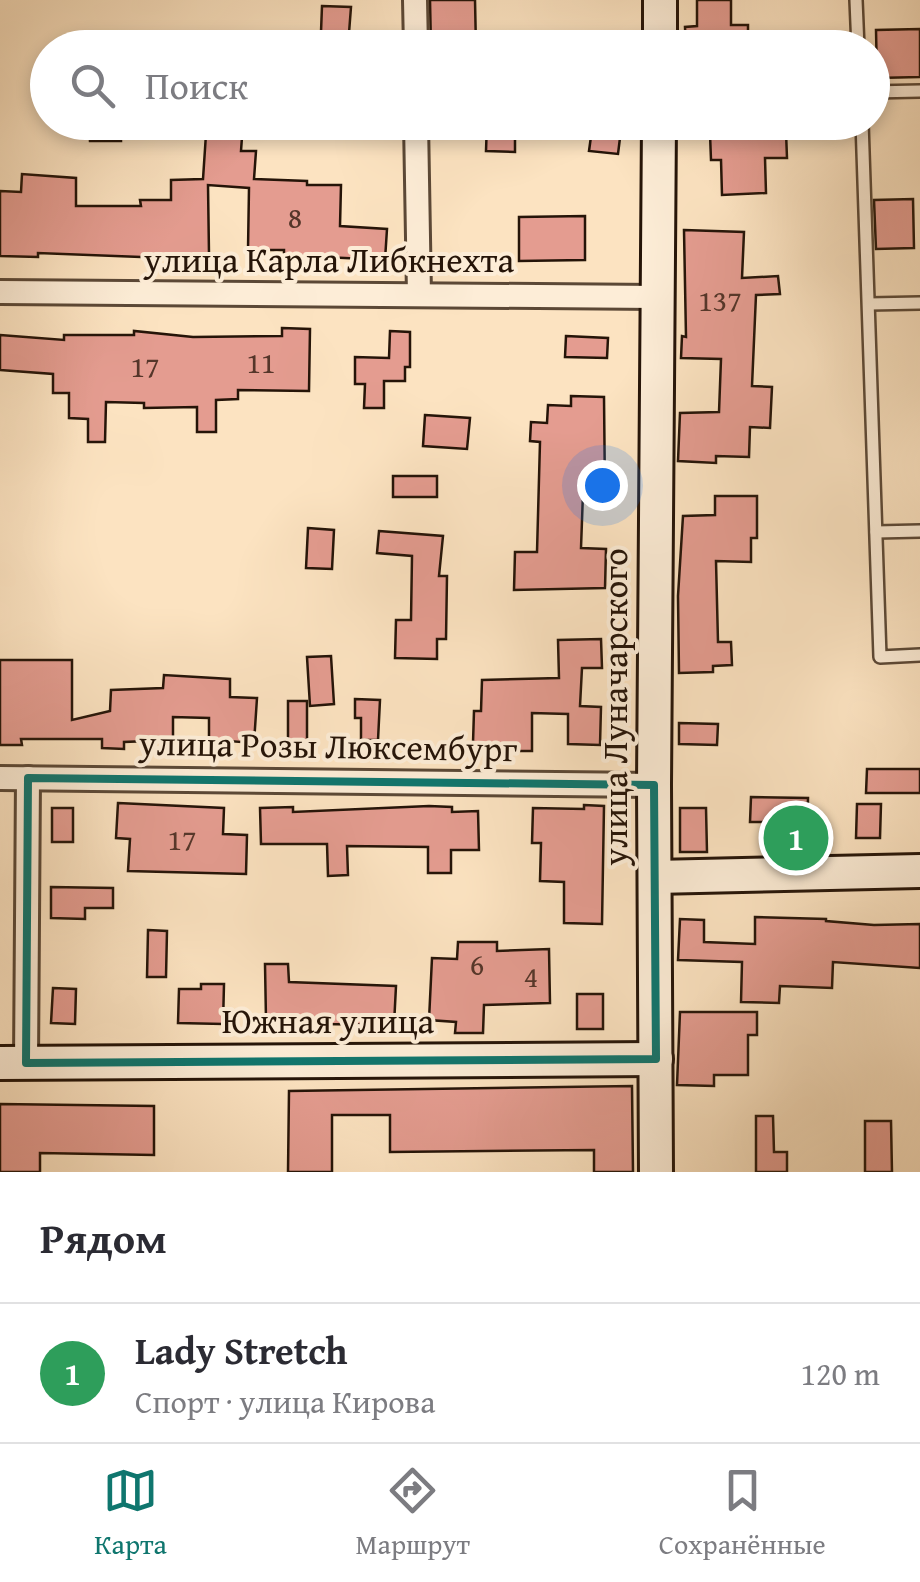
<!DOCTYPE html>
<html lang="ru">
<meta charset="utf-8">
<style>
:root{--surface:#fff;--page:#f7f7f7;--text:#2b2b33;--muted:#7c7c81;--line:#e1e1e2;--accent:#0f766e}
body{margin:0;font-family:"Gentium Book Plus",serif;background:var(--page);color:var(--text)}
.you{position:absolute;left:602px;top:485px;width:35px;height:35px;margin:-25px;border:8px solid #fff;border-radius:50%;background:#1a73e8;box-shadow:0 0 0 15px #1a73e833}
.badge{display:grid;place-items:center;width:65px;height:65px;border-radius:50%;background:var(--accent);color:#fff;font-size:32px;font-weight:700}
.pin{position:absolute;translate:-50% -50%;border:5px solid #fff;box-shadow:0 2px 10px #0006}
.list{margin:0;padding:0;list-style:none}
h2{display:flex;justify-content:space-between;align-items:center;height:130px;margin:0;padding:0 40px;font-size:42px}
h2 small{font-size:32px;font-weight:400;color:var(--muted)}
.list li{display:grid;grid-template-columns:65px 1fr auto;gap:30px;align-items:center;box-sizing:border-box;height:140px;padding:0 40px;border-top:2px solid var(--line)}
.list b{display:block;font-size:38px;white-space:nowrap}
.list p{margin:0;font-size:32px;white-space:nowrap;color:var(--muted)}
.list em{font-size:32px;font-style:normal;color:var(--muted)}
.icon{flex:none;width:55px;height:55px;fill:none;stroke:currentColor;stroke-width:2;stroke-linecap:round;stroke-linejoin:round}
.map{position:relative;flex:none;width:920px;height:1172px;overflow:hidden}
.search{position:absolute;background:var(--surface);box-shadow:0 5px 15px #0003;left:30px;right:30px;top:30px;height:110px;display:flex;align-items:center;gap:25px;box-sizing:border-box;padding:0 35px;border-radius:55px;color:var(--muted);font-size:38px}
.sheet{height:270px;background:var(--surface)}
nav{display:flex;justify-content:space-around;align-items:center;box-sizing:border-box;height:140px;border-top:2px solid var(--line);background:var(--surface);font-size:28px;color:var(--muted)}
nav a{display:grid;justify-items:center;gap:5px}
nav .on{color:var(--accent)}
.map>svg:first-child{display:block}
.building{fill:#e49c90;stroke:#251408;stroke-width:2.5}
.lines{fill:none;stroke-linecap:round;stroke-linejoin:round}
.lane-casing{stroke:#5b4836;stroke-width:16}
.street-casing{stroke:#5b4836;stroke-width:28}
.secondary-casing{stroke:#251408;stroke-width:38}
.lane{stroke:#fdedd7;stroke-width:11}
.street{stroke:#fdedd7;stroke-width:22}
.secondary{stroke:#fdedd7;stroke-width:32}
.marked{fill:none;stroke:#0f766e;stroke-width:8;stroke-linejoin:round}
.labels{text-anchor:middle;stroke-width:8;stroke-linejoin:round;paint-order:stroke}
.number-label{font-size:30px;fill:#55362a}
.street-label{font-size:35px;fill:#251408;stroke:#fdedd7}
</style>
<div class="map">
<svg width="920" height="1172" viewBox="0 0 920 1172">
<rect width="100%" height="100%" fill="#fce3c1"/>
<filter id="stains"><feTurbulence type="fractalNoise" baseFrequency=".002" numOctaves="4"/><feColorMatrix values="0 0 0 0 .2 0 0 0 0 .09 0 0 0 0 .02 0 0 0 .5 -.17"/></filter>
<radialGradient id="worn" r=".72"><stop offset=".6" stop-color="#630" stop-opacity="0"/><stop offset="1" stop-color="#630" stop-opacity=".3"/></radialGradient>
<g class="building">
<polygon points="430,0 475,0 476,48 431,48"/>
<polygon points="697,0 731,0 731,25 748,25 748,46 686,48 685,27 697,26"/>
<polygon points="322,6 351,7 349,33 321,32"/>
<polygon points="920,29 920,77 877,78 876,30"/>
<polygon points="89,122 121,122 121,141 90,141"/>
<polygon points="487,122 515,122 515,152 486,151"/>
<polygon points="593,122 622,122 618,154 589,151"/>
<polygon points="786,132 787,158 765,158 766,193 722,195 721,160 711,160 710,134"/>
<polygon points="206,134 242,137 241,151 256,151 254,179 307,181 307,185 341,185 340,226 387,229 385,260 284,255 284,250 248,250 249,188 208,185 209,254 141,257 38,253 38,257 0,256 0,191 21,192 22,174 76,178 76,206 141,206 140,200 171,200 171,180 203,179"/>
<polygon points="913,199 914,248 876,249 874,200"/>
<polygon points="585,216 585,260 519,261 519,217"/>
<polygon points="684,230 744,232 742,278 778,276 780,294 756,295 752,386 772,387 770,428 750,427 749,457 716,456 716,463 678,461 680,413 719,412 721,359 681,358 682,336 686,337"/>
<polygon points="282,328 310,329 309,391 238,390 238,399 216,400 216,432 197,432 197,407 144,408 144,403 106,402 105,442 88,442 88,419 69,418 69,393 53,393 53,374 0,370 0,335 64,340 64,335 134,335 134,331 193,337 282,336"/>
<polygon points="390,331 410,332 410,367 405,367 405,381 384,381 384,408 364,408 365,384 355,384 355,357 389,358"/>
<polygon points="566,336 608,338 607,358 565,357"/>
<polygon points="571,396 604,397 605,494 583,493 581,548 606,549 605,588 514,590 515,552 537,552 540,442 530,441 531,422 547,423 548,405 571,406"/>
<polygon points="425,415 470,418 467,449 423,446"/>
<rect x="393" y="476" width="44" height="21"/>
<polygon points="715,496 757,496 757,538 751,538 751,562 716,561 718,642 731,642 732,665 713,666 713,672 679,673 678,596 683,516 715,515"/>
<polygon points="308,528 334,530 332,569 306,568"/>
<polygon points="379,531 443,536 439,576 447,576 446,639 437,639 437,659 395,658 396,620 411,620 412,556 377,553"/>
<polygon points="601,639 602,668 582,668 580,706 601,707 600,745 568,744 568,714 532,713 532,751 508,751 508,744 473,743 474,711 481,711 482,680 559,678 558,640"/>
<polygon points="331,656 334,704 310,706 307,657"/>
<polygon points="0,660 72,660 72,720 110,711 111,690 163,688 164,675 230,679 230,697 257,698 254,743 229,741 229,745 209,745 209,718 173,717 173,740 124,742 124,749 102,748 102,739 21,739 22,745 0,745"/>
<polygon points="355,699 380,700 378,740 361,740 361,718 355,718"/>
<rect x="288" y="701" width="19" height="43"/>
<polygon points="679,723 718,724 717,745 679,744"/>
<polygon points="867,769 920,769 920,793 866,793"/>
<polygon points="751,797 808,798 807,846 781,846 781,822 750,822"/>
<polygon points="118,803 224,808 223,834 247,835 246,874 128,871 130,839 116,838"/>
<polygon points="857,804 881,804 880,838 856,838"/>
<polygon points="584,805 604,806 602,924 564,923 564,882 540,881 541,843 532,843 533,808 584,809"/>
<polygon points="429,806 452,807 452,812 478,811 479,850 451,850 451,873 428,873 428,847 347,846 348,875 328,876 327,844 261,844 260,808 293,807 293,812"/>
<rect x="52" y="808" width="21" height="34"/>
<polygon points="680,808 706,808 707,852 680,852"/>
<polygon points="51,887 113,888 113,908 85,908 85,919 51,918"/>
<polygon points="755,917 826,919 826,921 874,925 920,924 920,968 833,962 832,988 780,986 779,1003 741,1002 742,962 678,960 680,919 704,920 704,942 755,944"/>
<polygon points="148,930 167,931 166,977 147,977"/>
<polygon points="458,942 497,942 497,951 549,949 550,1003 484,1005 483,1033 455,1033 456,1022 429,1020 432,958 457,959"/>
<polygon points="265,964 288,964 289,982 396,986 394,1025 319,1024 319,1019 266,1020"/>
<polygon points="201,984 224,984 223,1024 178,1023 179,989 201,989"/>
<polygon points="53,988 76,989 75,1024 51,1023"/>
<rect x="577" y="994" width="26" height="35"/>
<polygon points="680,1012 757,1012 757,1035 748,1035 748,1075 714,1075 714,1086 677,1085"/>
<polygon points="632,1086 633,1172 594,1172 594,1150 390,1152 390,1115 332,1115 332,1172 288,1172 289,1091"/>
<polygon points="0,1104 154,1106 154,1155 40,1153 40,1172 0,1172"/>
<polygon points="756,1116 773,1116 774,1152 787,1152 787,1172 756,1172"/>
<polygon points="865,1121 891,1121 892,1172 865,1172"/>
</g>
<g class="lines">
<g class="lane-casing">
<g id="lane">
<polyline points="856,0 858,48"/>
<polyline points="872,92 920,91"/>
<polyline points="862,122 880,657 920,655"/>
<polyline points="869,304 920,303"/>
<polyline points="876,532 920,531"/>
</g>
</g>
<g class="street-casing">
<g id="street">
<polyline points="415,0 416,48"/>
<polyline points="416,122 419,295"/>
<polyline points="0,292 657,297"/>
<polyline points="0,778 654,785"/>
<polyline points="26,1063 28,778"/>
</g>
</g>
<g class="secondary-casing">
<g id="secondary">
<polyline points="660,48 660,0"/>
<polyline points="655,877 920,871"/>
<polyline points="0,1063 656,1059"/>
<polyline points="656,1172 654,785 659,122"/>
</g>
</g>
<use href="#lane" class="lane"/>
<use href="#street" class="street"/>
<use href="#secondary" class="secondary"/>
</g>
<path class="marked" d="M28,778L654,785L656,1059L26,1063Z"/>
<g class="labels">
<g class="number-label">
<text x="295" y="228">8</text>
<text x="720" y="311">137</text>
<text x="261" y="373">11</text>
<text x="145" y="377">17</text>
<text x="182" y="850">17</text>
<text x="477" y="975">6</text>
<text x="531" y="987">4</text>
</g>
<g class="street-label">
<text x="329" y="272">улица Карла Либкнехта</text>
<text transform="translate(615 707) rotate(-90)" y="12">улица Луначарского</text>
<text transform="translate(328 746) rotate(1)" y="12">улица Розы Люксембург</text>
<text x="328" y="1033">Южная улица</text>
</g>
</g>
<rect width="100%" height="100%" filter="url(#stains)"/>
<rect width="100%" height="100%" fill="url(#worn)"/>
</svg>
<div class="you"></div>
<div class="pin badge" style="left:796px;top:838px;background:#2e9e5b">1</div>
<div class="search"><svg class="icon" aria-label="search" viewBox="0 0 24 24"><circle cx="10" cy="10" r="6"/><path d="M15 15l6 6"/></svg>Поиск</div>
</div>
<section class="sheet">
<h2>Рядом<small></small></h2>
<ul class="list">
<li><span class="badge" style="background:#2e9e5b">1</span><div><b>Lady Stretch</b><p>Спорт · улица Кирова</p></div><em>120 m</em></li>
</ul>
</section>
<nav>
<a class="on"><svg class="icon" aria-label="map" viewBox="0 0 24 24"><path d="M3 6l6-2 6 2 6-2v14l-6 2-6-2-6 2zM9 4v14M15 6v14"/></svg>Карта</a>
<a><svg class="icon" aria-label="directions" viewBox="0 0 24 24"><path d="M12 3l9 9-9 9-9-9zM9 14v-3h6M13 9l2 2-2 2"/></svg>Маршрут</a>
<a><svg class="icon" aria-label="saved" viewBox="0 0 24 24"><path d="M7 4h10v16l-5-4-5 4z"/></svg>Сохранённые</a>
</nav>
